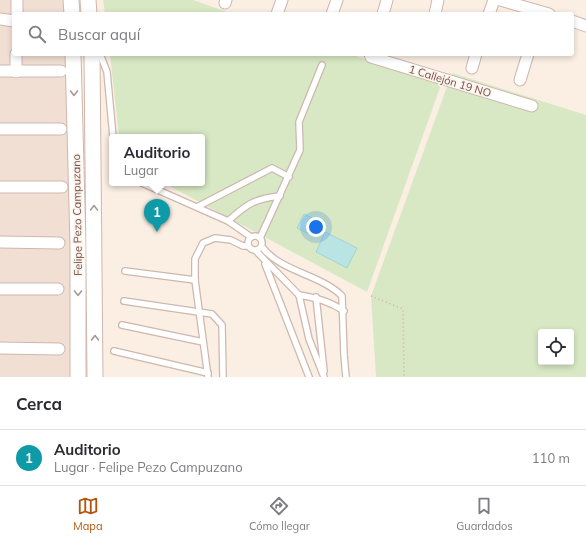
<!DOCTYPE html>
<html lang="es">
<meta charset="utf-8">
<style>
:root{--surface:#fff;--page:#f7f7f7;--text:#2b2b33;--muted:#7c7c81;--line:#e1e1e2;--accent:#b45309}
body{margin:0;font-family:Mulish,sans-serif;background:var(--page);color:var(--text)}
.controls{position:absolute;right:12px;bottom:12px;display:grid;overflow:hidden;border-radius:4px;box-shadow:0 2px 6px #0003}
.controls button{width:36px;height:36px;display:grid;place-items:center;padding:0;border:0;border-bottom:1px solid var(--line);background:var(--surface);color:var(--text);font:20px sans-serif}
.you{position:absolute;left:316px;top:227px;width:14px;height:14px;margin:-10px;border:3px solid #fff;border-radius:50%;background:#1a73e8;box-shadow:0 0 0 6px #1a73e833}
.badge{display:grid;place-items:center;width:26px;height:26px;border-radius:50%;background:var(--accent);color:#fff;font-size:13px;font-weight:700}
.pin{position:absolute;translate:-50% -33px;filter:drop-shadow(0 1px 2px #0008)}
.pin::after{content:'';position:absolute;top:21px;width:14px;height:12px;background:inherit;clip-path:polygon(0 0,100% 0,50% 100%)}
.popup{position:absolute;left:109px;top:134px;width:96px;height:52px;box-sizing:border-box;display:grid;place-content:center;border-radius:4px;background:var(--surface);filter:drop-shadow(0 1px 3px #0005);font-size:13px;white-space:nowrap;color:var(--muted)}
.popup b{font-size:15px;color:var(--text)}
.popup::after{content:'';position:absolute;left:50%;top:100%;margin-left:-8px;border:8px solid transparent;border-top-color:var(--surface)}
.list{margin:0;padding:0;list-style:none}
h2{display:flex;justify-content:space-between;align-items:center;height:52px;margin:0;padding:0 16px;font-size:17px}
h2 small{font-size:13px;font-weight:400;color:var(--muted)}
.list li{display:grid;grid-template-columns:26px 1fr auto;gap:12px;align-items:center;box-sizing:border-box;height:56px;padding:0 16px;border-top:1px solid var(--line)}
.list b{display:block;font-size:15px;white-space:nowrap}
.list p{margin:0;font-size:13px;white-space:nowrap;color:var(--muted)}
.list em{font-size:13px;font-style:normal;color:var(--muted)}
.icon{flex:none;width:22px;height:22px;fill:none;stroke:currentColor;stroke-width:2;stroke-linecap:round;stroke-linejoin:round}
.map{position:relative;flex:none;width:586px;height:377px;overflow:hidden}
.search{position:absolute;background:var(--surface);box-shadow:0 2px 6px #0003;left:12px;right:12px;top:12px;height:44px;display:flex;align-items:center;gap:10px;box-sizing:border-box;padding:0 14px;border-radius:4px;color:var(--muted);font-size:15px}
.sheet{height:108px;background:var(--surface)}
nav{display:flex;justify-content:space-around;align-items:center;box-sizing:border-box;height:56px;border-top:1px solid var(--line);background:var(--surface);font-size:11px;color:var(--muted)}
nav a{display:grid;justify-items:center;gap:2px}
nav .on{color:var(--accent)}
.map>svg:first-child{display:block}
.residential{fill:#f2dfd3}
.green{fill:#d8e8c4;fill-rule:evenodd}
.water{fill:#bae3e3;stroke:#a1d4d4}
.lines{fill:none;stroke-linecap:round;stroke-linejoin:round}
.service-casing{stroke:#ceb7ae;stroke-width:8}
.minor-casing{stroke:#ceb7ae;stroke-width:13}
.secondary-casing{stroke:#d0b6ac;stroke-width:17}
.path{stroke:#d3ada1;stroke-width:1.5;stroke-dasharray:1 3;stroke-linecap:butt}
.service{stroke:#fff;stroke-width:5.5}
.minor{stroke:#fff;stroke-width:11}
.secondary{stroke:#fff;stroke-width:15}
.oneway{stroke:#aa9893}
.labels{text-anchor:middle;stroke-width:3;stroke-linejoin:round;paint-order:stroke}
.street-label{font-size:11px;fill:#72534b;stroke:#fef3ea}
</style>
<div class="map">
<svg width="586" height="377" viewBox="0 0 586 377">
<rect width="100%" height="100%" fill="#fbefe4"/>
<polygon class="residential" points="0,0 68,0 69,14 14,14 14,54 71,54 74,377 0,377"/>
<g class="green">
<polygon points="103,0 193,0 233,14 105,14"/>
<polygon points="110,54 350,54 441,85 367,292 164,183 202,183 202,137 119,137"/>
<path d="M452,73L586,115V377H376L371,296ZM541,332H571V362H541Z"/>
</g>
<g class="water">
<polygon points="304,214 316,220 309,234 297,228"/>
<polygon points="325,232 357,248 347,268 316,252"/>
</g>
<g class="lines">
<g class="service-casing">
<g id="service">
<polyline points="100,54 107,72 113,137"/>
<polyline points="142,183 228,221 251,237"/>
<polyline points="197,207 272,168 289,177"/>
<path d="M228,221C247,204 254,199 280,196"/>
<circle cx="255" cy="243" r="7"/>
<polyline points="260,238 300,150 299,122 322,65"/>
<path d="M262,247C281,272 320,274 342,296L344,355L346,377"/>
<polyline points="256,251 299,295 309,339 324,377"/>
<polyline points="265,264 309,377"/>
<polyline points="125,271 195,280"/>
<path d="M299,295C316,298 329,301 344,311"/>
<polyline points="316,297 324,371"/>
<polyline points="124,301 212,314 222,325 223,377"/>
<polyline points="122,325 203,342"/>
<polyline points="114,351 208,373"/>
<polyline points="208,377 195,280 195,259 203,243 215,238 231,240 243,246 248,246"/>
</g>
</g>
<g class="minor-casing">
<g id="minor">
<polyline points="500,0 549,14"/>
<polyline points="225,3 226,0"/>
<polyline points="17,14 17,0"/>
<polyline points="277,14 282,0"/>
<polyline points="332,14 337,0"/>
<polyline points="383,14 387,0"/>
<polyline points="435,14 438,0"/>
<polyline points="489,14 494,0"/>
<polyline points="0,19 14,21"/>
<polyline points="572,21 586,26"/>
<polyline points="16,54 16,72"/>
<polyline points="370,54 371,57 532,106"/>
<polyline points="472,68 476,54"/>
<polyline points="0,71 61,71"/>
<polyline points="520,80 528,54"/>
<polyline points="0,129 61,129"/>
<polyline points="0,187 62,187"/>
<polyline points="0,242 59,243"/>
<polyline points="0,289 58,289"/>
<polyline points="0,348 59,349"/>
</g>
</g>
<g class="secondary-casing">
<g id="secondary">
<polyline points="71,0 72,14"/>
<polyline points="88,0 89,14"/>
<polyline points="73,54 78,244 78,377"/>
<polyline points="92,54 95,377"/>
</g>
</g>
<polyline class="path" points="371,296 403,309 404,377"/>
<use href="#service" class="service"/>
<use href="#minor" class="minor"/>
<use href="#secondary" class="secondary"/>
</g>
<defs><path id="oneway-chevron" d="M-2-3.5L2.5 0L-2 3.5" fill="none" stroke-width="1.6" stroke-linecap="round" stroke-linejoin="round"/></defs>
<g class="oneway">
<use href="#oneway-chevron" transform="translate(74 93) rotate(90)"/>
<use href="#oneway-chevron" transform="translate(94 208) rotate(-90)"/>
<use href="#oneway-chevron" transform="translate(78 293) rotate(90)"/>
<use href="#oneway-chevron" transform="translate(95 338) rotate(-90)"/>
</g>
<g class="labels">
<g class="street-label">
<text transform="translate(450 81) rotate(17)" y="4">1 Callejón 19 NO</text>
<text transform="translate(77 215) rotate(-91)" y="4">Felipe Pezo Campuzano</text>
</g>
</g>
</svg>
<div class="controls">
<button><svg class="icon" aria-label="locate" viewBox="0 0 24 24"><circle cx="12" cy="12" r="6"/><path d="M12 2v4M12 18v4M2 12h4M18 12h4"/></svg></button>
</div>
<div class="you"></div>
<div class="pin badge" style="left:157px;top:232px;background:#0f9aa8">1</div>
<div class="popup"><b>Auditorio</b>Lugar</div>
<div class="search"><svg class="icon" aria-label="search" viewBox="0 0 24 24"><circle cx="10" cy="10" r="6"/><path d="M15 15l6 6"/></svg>Buscar aquí</div>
</div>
<section class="sheet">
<h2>Cerca<small></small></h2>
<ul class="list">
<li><span class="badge" style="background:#0f9aa8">1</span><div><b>Auditorio</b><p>Lugar · Felipe Pezo Campuzano</p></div><em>110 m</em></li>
</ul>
</section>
<nav>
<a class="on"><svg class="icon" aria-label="map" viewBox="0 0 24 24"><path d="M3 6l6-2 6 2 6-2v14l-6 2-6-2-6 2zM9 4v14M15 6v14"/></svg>Mapa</a>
<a><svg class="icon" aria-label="directions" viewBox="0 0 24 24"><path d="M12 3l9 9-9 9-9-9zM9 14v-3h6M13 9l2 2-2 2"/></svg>Cómo llegar</a>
<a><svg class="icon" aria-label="saved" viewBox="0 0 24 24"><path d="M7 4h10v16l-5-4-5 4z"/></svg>Guardados</a>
</nav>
